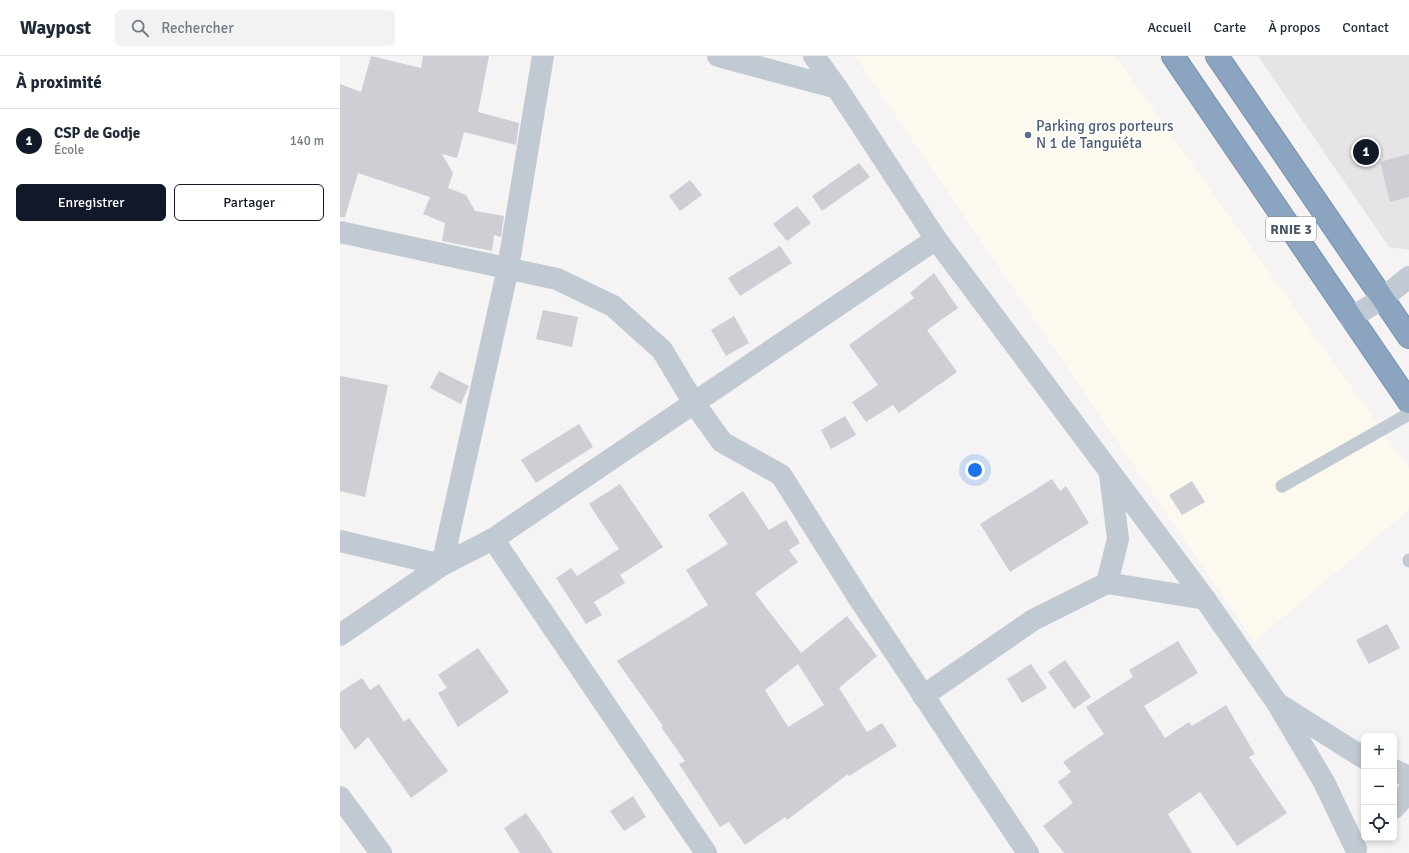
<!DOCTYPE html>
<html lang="fr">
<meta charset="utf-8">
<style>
:root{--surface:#fff;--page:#f2f2f3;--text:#1f2937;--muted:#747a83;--line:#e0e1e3;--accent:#111827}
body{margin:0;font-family:Signika,sans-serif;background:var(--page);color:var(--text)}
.controls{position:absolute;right:12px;bottom:12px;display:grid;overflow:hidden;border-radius:6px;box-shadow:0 2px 6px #0003}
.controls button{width:36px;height:36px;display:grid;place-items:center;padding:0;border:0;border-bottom:1px solid var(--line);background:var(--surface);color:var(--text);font:20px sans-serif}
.you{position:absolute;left:635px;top:414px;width:14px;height:14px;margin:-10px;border:3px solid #fff;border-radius:50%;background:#1a73e8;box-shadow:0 0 0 6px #1a73e833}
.badge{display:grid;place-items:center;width:26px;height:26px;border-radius:50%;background:var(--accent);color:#fff;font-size:13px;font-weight:700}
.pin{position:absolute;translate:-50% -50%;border:2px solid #fff;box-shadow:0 1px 4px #0006}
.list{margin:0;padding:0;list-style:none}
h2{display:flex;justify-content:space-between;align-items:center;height:52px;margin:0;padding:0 16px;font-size:17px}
h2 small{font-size:13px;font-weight:400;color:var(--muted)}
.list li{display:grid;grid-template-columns:26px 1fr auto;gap:12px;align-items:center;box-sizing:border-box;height:64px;padding:0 16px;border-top:1px solid var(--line)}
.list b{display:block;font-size:15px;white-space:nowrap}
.list p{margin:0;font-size:13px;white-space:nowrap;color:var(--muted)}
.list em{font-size:13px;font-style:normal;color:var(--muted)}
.actions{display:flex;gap:8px;padding:12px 16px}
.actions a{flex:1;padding:9px 0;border:1px solid var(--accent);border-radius:6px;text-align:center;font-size:14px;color:var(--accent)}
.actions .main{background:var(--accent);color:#fff}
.icon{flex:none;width:22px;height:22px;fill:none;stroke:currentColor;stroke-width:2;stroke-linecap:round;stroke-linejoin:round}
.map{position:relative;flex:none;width:1069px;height:797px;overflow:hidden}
header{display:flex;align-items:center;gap:24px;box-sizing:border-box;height:56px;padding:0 20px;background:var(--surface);border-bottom:1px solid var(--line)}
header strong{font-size:19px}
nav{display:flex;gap:22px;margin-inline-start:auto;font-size:14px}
.search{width:280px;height:36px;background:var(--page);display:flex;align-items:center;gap:10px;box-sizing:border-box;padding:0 14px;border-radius:6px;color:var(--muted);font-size:15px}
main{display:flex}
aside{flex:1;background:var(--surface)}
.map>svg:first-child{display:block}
.commercial{fill:#fdf9ef}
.education{fill:#e6e4e5}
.building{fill:#cdcfd5;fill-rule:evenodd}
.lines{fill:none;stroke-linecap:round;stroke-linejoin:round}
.highway-casing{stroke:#7690ad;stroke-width:24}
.lane{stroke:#c1cad2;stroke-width:13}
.street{stroke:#c1cad2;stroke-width:22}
.highway{stroke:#8ba5c1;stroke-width:22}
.service-dot{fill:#5c6f8a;stroke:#fff;stroke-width:1.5}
.labels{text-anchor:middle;stroke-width:3.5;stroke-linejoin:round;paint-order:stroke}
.shield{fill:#fff;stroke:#808990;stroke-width:1}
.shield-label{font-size:14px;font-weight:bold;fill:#4a5661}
.service-label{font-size:15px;fill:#4e5e75;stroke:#fff;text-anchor:start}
</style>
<header>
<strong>Waypost</strong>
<div class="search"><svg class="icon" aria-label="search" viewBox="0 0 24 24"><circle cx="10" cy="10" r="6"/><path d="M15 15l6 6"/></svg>Rechercher</div>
<nav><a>Accueil</a><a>Carte</a><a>À propos</a><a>Contact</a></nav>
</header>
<main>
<aside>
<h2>À proximité<small></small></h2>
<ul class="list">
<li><span class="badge">1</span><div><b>CSP de Godje</b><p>École</p></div><em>140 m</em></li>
</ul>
<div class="actions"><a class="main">Enregistrer</a><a>Partager</a></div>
</aside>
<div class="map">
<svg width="1069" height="797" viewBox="0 0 1069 797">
<rect width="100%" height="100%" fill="#f5f3f3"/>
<polygon class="commercial" points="515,0 775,0 1069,412 1069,454 914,586"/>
<polygon class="education" points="918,0 1069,0 1069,194 1049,191"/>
<g class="building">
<polygon points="31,0 81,12 83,0 149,0 138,56 179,67 176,89 124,76 117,102 102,98 113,117 108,132 126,139 135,155 164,160 161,181 154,179 152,195 102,185 105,167 83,158 90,141 18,117 5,161 0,161 0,28 21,36"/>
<polygon points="1069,98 1069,141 1050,146 1040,106"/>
<polygon points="519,107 530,121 482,155 472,140"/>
<polygon points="350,124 362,139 340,155 329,140"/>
<polygon points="457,150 471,167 447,185 433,168"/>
<polygon points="440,190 452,207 400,240 388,222"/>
<polygon points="594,217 618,252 587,274 617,316 559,357 553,349 526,366 512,346 538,329 509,289 574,242 570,237"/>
<polygon points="203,254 238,261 232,291 196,283"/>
<polygon points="394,260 409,287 386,300 371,274"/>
<polygon points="99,315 129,330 121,348 90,332"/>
<polygon points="0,320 48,329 25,441 0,435"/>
<polygon points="505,360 516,379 491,393 481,374"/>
<polygon points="239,368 253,391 196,427 181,404"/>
<polygon points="712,423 720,435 726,430 749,467 670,516 640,468"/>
<polygon points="852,425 865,446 842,459 829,439"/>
<polygon points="280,428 323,491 280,519 285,527 254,546 262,559 246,568 216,522 231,512 237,520 279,493 249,448"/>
<path d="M403,435L429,474L446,464L460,487L449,494L458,506L415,537L461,597L507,560L537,600L499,632L527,676L542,667L557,690L509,720L508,718L447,764L445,761L405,789L389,766L380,771L339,708L345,705L321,671L323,670L277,605L368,549L346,514L388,488L368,459ZM458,608L484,649L448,671L425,634Z"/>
<polygon points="1047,568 1060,592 1029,608 1016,584"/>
<polygon points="838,585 858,617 804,650 825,682 849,666 852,670 886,649 915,698 909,701 947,757 897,790 860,736 828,758 852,797 724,797 703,770 733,747 718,726 731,716 723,706 764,678 746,651 793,621 789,614"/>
<polygon points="138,592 169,636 118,671 98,637 107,632 98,619"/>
<polygon points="725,604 751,641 734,653 708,616"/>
<polygon points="691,608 707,632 682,647 667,623"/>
<polygon points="22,622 30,634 39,628 64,666 69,662 108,715 71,742 28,681 15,694 0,671 0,636"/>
<polygon points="293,740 306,761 284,775 270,755"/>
<polygon points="186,757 198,774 213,797 180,797 164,772"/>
</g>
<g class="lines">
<g class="highway-casing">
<g id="highway">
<polyline points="833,0 1069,346"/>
<polyline points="877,0 1069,281"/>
</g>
</g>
<g class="lane">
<polyline points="942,430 1069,358"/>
<polyline points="1069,504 1069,505"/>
</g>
<g class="street">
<polyline points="378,0 497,32"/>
<polyline points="474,0 497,32 596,183 865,543 937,647 984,726 1016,793"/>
<polyline points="0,176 217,223 273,250 322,294 354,347 382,386 441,419 520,544 688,797"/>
<polyline points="1011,262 1043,242 1069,221"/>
<polyline points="153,483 366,797"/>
<polyline points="0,485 102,509 168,212 203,0"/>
<polyline points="767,527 778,483 770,418"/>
<polyline points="0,579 102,509 153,483 596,183"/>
<polyline points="583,640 693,564 767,527 865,543"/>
<polyline points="940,649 1024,702"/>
<polyline points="1054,714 1069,721"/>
<polyline points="0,741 41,797"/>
<polyline points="1054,752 1069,735"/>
</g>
<use href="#highway" class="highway"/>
</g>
<circle class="service-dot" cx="688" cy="79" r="4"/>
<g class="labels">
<rect class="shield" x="926" y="161" width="50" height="24" rx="3"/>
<g class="shield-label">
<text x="951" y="178">RNIE 3</text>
</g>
<g class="service-label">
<text x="696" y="75">Parking gros porteurs<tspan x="696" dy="17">N 1 de Tanguiéta</tspan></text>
</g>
</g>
</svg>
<div class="controls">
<button>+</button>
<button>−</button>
<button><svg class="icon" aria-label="locate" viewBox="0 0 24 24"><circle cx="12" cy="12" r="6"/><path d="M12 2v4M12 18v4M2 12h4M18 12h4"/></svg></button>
</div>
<div class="you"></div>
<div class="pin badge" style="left:1026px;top:96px">1</div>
</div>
</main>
